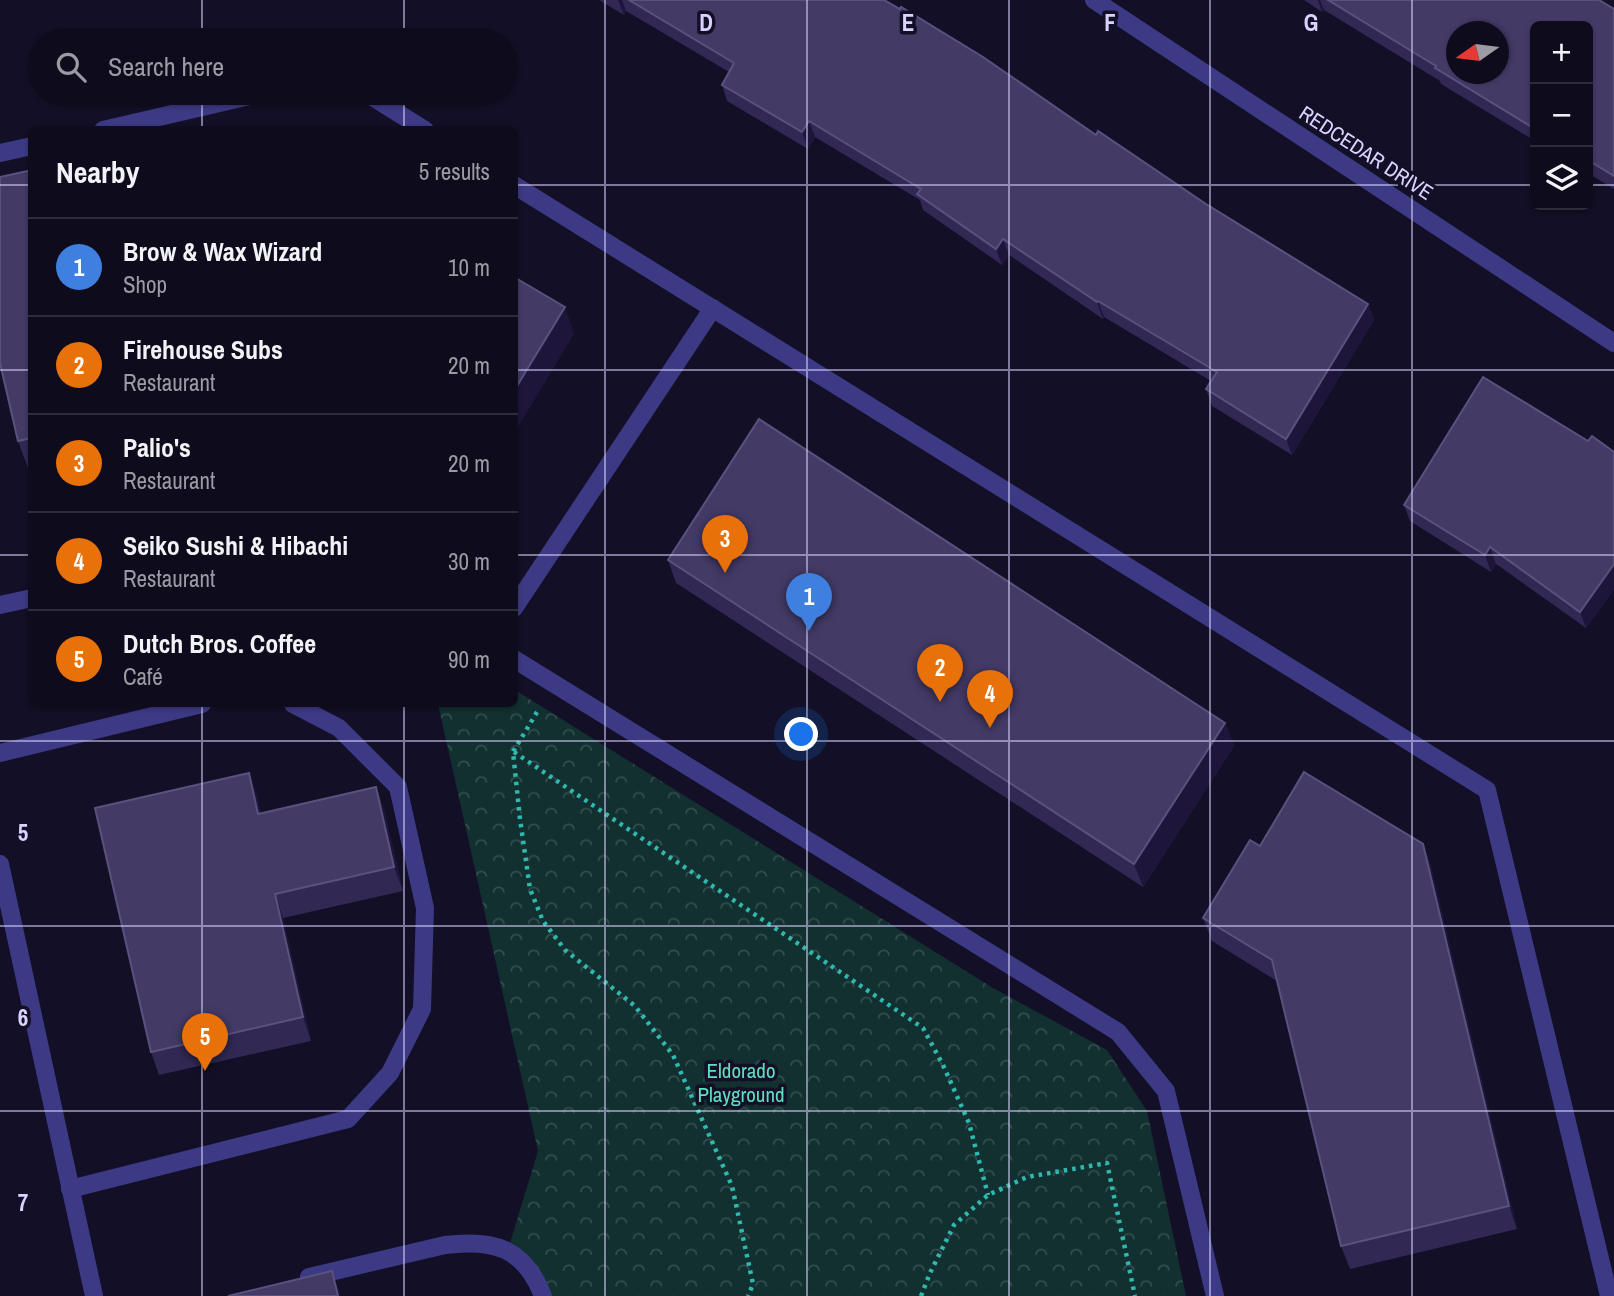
<!DOCTYPE html>
<meta charset="utf-8">
<style>
:root{--surface:#0e0b1c;--page:#171425;--text:#f1f3f6;--muted:#9b9ba3;--line:#2e2b3b;--accent:#00e5ff}
body{margin:0;font-family:"Archivo Narrow",sans-serif;background:var(--page);color:var(--text)}
.controls{position:absolute;right:21px;top:21px;display:grid;overflow:hidden;border-radius:10px;box-shadow:0 2px 5px #0004}
.controls button{width:63px;height:63px;display:grid;place-items:center;padding:0;border:0;border-bottom:2px solid var(--line);background:var(--surface);color:var(--text);font:35px sans-serif}
.compass{position:absolute;left:1446px;top:21px;width:63px;height:63px;border-radius:50%;background:var(--surface);box-shadow:0 2px 5px #0004;rotate:256deg}
.you{position:absolute;left:802px;top:735px;width:24px;height:24px;margin:-18px;border:5px solid #fff;border-radius:50%;background:#1a73e8;box-shadow:0 0 0 10px #1a73e833}
.badge{display:grid;place-items:center;width:46px;height:46px;border-radius:50%;background:var(--accent);color:#fff;font-size:23px;font-weight:700}
.pin{position:absolute;translate:-50% -58px;filter:drop-shadow(0 2px 4px #0008)}
.pin::after{content:'';position:absolute;top:37px;width:24px;height:21px;background:inherit;clip-path:polygon(0 0,100% 0,50% 100%)}
.list{margin:0;padding:0;list-style:none}
h2{display:flex;justify-content:space-between;align-items:center;height:91px;margin:0;padding:0 28px;font-size:30px}
h2 small{font-size:23px;font-weight:400;color:var(--muted)}
.list li{display:grid;grid-template-columns:46px 1fr auto;gap:21px;align-items:center;box-sizing:border-box;height:98px;padding:0 28px;border-top:2px solid var(--line)}
.list b{display:block;font-size:26px;white-space:nowrap}
.list p{margin:0;font-size:23px;white-space:nowrap;color:var(--muted)}
.list em{font-size:23px;font-style:normal;color:var(--muted)}
.icon{flex:none;width:38px;height:38px;fill:none;stroke:currentColor;stroke-width:2;stroke-linecap:round;stroke-linejoin:round}
.map{position:relative;flex:none;width:1614px;height:1296px;overflow:hidden}
.search{position:absolute;background:var(--surface);box-shadow:0 2px 5px #0004;left:28px;top:28px;width:490px;height:77px;display:flex;align-items:center;gap:18px;box-sizing:border-box;padding:0 24px;border-radius:38px;color:var(--muted);font-size:26px}
.panel{position:absolute;background:var(--surface);box-shadow:0 2px 5px #0004;left:28px;top:126px;width:490px;height:581px;border-radius:10px}
.map>svg:first-child{display:block}
.forest{fill:url(#forest-crowns)}
.lines{fill:none;stroke-linecap:round;stroke-linejoin:round}
.path{stroke:#2fb8b0;stroke-width:4.5;stroke-dasharray:3.5 5;stroke-linecap:butt}
.service{stroke:#3d3a85;stroke-width:18}
.minor{stroke:#3d3a85;stroke-width:18}
.wall{fill:#312854}
.shaded-wall{fill:#1d163a}
.building{fill:#433a66;stroke:#5a527e;stroke-width:2;fill-rule:evenodd}
.grid{fill:none;stroke:#d9d4ff;stroke-width:2;stroke-opacity:0.55}
.labels{text-anchor:middle;stroke-width:7;stroke-linejoin:round;paint-order:stroke}
.street-label{font-size:21px;fill:#d9d4ff;stroke:#130f26}
.park-label{font-size:21px;fill:#5fe0c0;stroke:#130f26}
.grid-label{font-size:23px;text-anchor:middle;font-weight:bold;fill:#d9d4ff;stroke:#130f26;stroke-width:7;stroke-linejoin:round;paint-order:stroke}
</style>
<div class="map">
<svg width="1614" height="1296" viewBox="0 0 1614 1296">
<defs>
<pattern id="forest-crowns" width="20" height="18" patternUnits="userSpaceOnUse" patternTransform="scale(1.75)"><rect width="20" height="18" fill="#12302f"/><path d="M2 6a3 3 0 1 1 6 0M12 15a3 3 0 1 1 6 0" fill="none" stroke="#344d4e"/></pattern>
</defs>
<rect width="100%" height="100%" fill="#130f26"/>
<polygon class="forest" points="515,690 993,988 1107,1050 1147,1111 1186,1296 535,1296 510,1243 538,1151 438,704 514,704"/>
<g class="lines">
<g class="path">
<polyline points="537,712 513,752 520,819 530,889 543,921 565,950 635,1006 673,1055 732,1186 753,1284 748,1296"/>
<polyline points="514,752 923,1028 943,1065 969,1123 988,1195"/>
<polyline points="921,1296 930,1273 954,1225 988,1195 1027,1177 1107,1163 1135,1296"/>
</g>
<g class="service">
<polyline points="366,93 425,130"/>
<polyline points="103,130 262,93"/>
<polyline points="0,153 32,146"/>
<polyline points="514,185 1487,790 1609,1296"/>
<polyline points="0,605 32,598"/>
<polyline points="514,608 713,308"/>
<polyline points="514,659 1118,1032 1166,1091 1215,1296"/>
<polyline points="0,753 202,704"/>
<polyline points="0,864 94,1296"/>
<polyline points="70,1189 348,1119 390,1073 422,1009 425,908 398,787 339,728 293,704"/>
<path d="M309,1277L445,1245C493,1239 524,1247 543,1296"/>
</g>
<polyline class="minor" points="1094,0 1614,343"/>
</g>
<g class="wall">
<polygon points="599,0 884,0 1096,135 1368,304 1374,320 1292,455 1212,406 1206,389 1211,381 1104,317 1103,319 1009,255 1002,265 923,210 920,200 815,137 808,149 727,101 722,85 729,72 626,11 624,15"/>
<polygon points="1304,0 1599,0 1614,9 1614,189 1588,173 1588,26 1535,26 1535,141 1441,84 1440,81 1324,10 1322,12"/>
<polygon points="32,170 32,467 28,468 18,441"/>
<polygon points="1588,441 1614,452 1614,589 1586,628 1496,564 1491,572 1410,521 1404,505"/>
<polygon points="668,560 1225,723 1234,746 1143,887 676,583"/>
<polygon points="249,773 257,796 261,813 376,787 384,810 403,891 283,918 311,1041 159,1075 151,1052"/>
<polygon points="1423,844 1431,867 1517,1229 1350,1269 1341,1246 1277,981 1212,941 1203,918 1260,846"/>
</g>
<g class="shaded-wall">
<polygon points="618,0 622,0 626,11 624,15"/>
<polygon points="1318,0 1320,0 1324,10 1322,12"/>
<polygon points="809,121 815,137 808,149 802,132"/>
<polygon points="1003,239 1009,255 1002,265 996,249"/>
<polygon points="1098,301 1104,317 1103,319 1097,302"/>
<polygon points="1368,304 1374,320 1292,455 1286,439"/>
<polygon points="565,307 574,334 514,434 514,391"/>
<polygon points="1490,547 1496,564 1491,572 1485,555"/>
<polygon points="1614,564 1614,589 1586,628 1580,612"/>
<polygon points="1225,723 1234,746 1143,887 1134,864"/>
<polygon points="249,773 257,796 267,837 258,814"/>
<polygon points="376,787 384,810 403,891 394,867"/>
<polygon points="1423,844 1431,867 1517,1229 1509,1206"/>
<polygon points="275,894 283,918 311,1041 303,1017"/>
<polygon points="332,1271 341,1296 338,1296"/>
</g>
<g class="building">
<polygon points="629,0 884,0 900,9 901,7 983,57 1096,135 1098,131 1206,204 1368,304 1286,439 1206,389 1217,372 1098,301 1097,302 1003,239 996,249 917,194 921,189 809,121 802,132 722,85 734,63"/>
<path d="M1328,0H1599L1614,9V176L1588,160V26H1535V129L1435,68L1436,66ZM1457,32H1499V74H1457Z"/>
<polygon points="32,170 32,438 18,441 0,363 0,177"/>
<polygon points="514,277 565,307 514,391"/>
<polygon points="1483,377 1588,441 1592,436 1614,452 1614,564 1580,612 1490,547 1485,555 1404,505"/>
<polygon points="759,419 1225,723 1134,864 668,560"/>
<polygon points="1304,772 1423,844 1509,1206 1341,1246 1272,960 1203,918 1250,840 1260,846"/>
<polygon points="249,773 258,814 376,787 394,867 275,894 303,1017 151,1052 95,808"/>
<polygon points="332,1271 338,1296 228,1296"/>
</g>
<path class="grid" d="M202,0V40M404,0V40M605,0V1296M807,0V1296M1009,0V1296M1210,0V1296M1412,0V1296M202,93V130M404,93V130M0,185H32M514,185H1535M1588,185H1614M0,370H32M514,370H1614M0,555H32M514,555H1614M202,704V1296M404,704V1296M0,741H1614M0,926H1614M0,1111H1614"/>
<g class="labels">
<g class="street-label">
<text transform="translate(1366 153) rotate(33)" y="7">REDCEDAR DRIVE</text>
</g>
<g class="park-label">
<text x="741" y="1078">Eldorado<tspan x="741" dy="24">Playground</tspan></text>
</g>
</g>
<g class="grid-label">
<text x="706" y="31">D</text>
<text x="908" y="31">E</text>
<text x="1110" y="31">F</text>
<text x="1311" y="31">G</text>
<text x="23" y="841">5</text>
<text x="23" y="1026">6</text>
<text x="23" y="1211">7</text>
</g>
</svg>
<div class="controls">
<button>+</button>
<button>−</button>
<button><svg class="icon" aria-label="layers" viewBox="0 0 24 24"><path d="M12 4l9 5-9 5-9-5zM3 14l9 5 9-5"/></svg></button>
</div>
<svg class="compass" viewBox="-18 -18 36 36"><path d="M0-13l5 13h-10z" fill="#e53935"/><path d="M0 13l5-13h-10z" fill="#9b9ba3"/></svg>
<div class="you"></div>
<div class="pin badge" style="left:809px;top:631px;background:#3f7fe0">1</div>
<div class="pin badge" style="left:940px;top:702px;background:#e8710a">2</div>
<div class="pin badge" style="left:725px;top:573px;background:#e8710a">3</div>
<div class="pin badge" style="left:990px;top:728px;background:#e8710a">4</div>
<div class="pin badge" style="left:205px;top:1071px;background:#e8710a">5</div>
<div class="search"><svg class="icon" aria-label="search" viewBox="0 0 24 24"><circle cx="10" cy="10" r="6"/><path d="M15 15l6 6"/></svg>Search here</div>
<section class="panel">
<h2>Nearby<small>5 results</small></h2>
<ul class="list">
<li><span class="badge" style="background:#3f7fe0">1</span><div><b>Brow &amp; Wax Wizard</b><p>Shop</p></div><em>10 m</em></li>
<li><span class="badge" style="background:#e8710a">2</span><div><b>Firehouse Subs</b><p>Restaurant</p></div><em>20 m</em></li>
<li><span class="badge" style="background:#e8710a">3</span><div><b>Palio's</b><p>Restaurant</p></div><em>20 m</em></li>
<li><span class="badge" style="background:#e8710a">4</span><div><b>Seiko Sushi &amp; Hibachi</b><p>Restaurant</p></div><em>30 m</em></li>
<li><span class="badge" style="background:#e8710a">5</span><div><b>Dutch Bros. Coffee</b><p>Café</p></div><em>90 m</em></li>
</ul>
</section>
</div>
